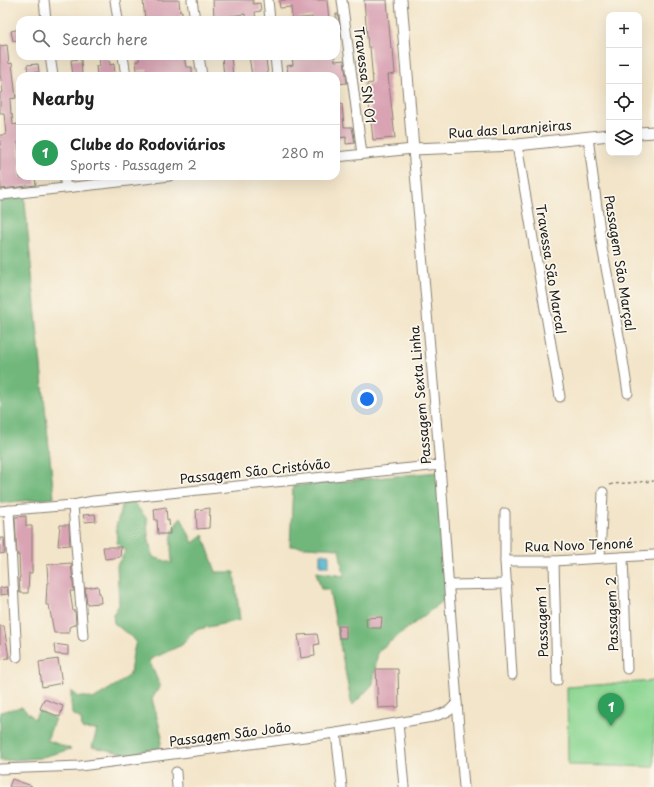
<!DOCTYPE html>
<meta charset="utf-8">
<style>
:root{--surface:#fff;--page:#f2f2f2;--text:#222;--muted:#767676;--line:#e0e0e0;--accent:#c8321e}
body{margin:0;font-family:"Playpen Sans",sans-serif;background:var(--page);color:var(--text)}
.controls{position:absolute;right:12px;top:12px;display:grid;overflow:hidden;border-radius:8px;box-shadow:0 4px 16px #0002}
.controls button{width:36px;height:36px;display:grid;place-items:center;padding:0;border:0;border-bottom:1px solid var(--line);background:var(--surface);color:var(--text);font:20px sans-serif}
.you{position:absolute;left:367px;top:399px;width:14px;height:14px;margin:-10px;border:3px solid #fff;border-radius:50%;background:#1a73e8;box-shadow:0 0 0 6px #1a73e833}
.badge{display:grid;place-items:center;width:26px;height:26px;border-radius:50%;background:var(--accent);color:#fff;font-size:13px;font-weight:700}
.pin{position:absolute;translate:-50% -33px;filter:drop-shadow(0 1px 2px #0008)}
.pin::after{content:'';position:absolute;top:21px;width:14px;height:12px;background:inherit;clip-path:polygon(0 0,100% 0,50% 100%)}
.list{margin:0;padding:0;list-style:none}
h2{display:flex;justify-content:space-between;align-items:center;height:52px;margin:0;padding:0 16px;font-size:17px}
h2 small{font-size:13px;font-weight:400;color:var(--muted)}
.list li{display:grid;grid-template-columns:26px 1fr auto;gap:12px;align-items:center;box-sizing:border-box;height:56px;padding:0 16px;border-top:1px solid var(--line)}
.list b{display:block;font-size:15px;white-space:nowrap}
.list p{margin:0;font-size:13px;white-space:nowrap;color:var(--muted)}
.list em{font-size:13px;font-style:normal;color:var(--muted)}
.icon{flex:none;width:22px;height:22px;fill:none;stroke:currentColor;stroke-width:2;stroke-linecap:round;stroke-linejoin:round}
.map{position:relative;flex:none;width:654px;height:787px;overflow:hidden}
.search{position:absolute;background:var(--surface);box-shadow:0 4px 16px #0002;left:16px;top:16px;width:324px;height:44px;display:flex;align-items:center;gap:10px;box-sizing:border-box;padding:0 14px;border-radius:12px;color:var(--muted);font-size:15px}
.panel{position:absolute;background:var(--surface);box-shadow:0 4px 16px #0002;left:16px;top:72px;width:324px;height:108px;border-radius:12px}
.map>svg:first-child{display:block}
.green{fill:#8cd692;stroke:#547957}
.forest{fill:#71b77c;stroke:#466a4c}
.water{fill:#4db1cc;stroke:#346674}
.building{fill:#d9a3b4}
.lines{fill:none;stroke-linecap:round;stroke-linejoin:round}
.minor-casing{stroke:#888072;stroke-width:11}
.tertiary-casing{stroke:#888072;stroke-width:13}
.path{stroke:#888072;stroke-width:1.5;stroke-dasharray:3 3;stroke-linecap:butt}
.minor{stroke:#fff;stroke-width:9}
.tertiary{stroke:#fff;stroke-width:11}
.labels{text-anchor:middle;stroke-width:3.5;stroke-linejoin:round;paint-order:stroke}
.street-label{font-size:13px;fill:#1c1c1c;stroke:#fbf7ec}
</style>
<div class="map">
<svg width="654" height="787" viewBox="0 0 654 787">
<rect width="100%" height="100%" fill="#fbf7ec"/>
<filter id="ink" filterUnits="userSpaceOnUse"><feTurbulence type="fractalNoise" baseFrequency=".025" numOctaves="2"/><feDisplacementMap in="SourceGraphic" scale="8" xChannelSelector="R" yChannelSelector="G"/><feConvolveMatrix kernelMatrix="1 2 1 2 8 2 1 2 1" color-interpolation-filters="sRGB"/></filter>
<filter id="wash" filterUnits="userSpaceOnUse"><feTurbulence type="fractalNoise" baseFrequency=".012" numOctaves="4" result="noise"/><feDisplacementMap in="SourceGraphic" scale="16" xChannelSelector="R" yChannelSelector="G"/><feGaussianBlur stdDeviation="0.9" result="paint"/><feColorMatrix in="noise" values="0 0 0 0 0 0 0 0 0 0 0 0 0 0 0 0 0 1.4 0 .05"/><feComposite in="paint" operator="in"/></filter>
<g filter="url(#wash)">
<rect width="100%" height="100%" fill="#f3e5c9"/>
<polygon class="green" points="654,681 654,767 568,765 567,687"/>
<g class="forest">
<polygon points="24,193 54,498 0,503 0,196"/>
<polygon points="438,472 447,598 378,651 376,663 373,684 352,706 329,589 321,589 316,572 344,576 339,549 290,546 293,486"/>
<path d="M131,499L147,519L148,536L153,557L172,563C171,543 168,534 181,517L193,543L203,535L216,572H234L240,620L195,630L182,645L149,660L160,686L152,699L162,736L160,748L146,750L132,755L92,747L97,730L82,729L81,719L72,714L71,702V691L79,697H87L93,699L121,682L130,673L133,654L136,641L114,623L113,614L119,605L117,565L126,551L117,543L116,526L123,503Z"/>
<polygon points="22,707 34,719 39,711 47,715 55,718 47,740 71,749 39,758 0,761 0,712"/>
</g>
<rect class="water" x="320" y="554" width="9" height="12"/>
<g id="blocks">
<g class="building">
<polygon points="143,0 179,0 180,12 182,11 182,20 145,20"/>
<polygon points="213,0 253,0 253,4 260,3 261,11 255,12 256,20 246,20 245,14 230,16 231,20 216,20 215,17 214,17"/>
<polygon points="286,0 327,0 329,20 312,20 312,17 292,19 291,7 280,8 279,1"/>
<polygon points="364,0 387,0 391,49 393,49 395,74 388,75 395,138 373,140 367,84 373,83 370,47 368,47"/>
<polygon points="336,14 338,14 341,36 336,37"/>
<polygon points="20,29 20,40 13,41 11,31"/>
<polygon points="7,45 9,64 12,63 16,98 10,99 11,114 12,114 13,125 18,124 20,142 18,142 20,159 20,178 35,177 36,185 1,189 0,173 0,135 6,135 4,113 0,113 0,93 3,92 0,74 0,46"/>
<polygon points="109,56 110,65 114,64 115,75 97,76 96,66 100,66 99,57"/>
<polygon points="139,56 184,56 186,67 192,67 192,76 148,76 147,70 137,71 136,61 139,61"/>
<polygon points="222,56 231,56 233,76 224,76"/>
<polygon points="249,56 260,56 260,58 266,58 268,76 252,76"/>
<polygon points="292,56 334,56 335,61 344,60 347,83 336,84 336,76 323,76 322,73 288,76 287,66 293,65"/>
<polygon points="81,59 82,76 73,76 71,60"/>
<polygon points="38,64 39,72 28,73 27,65"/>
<polygon points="336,104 342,104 344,127 352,127 355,143 346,144 346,137 336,138"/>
<polygon points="166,507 167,520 169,520 170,534 158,534 157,520 155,520 154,509"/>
<polygon points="210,508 209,528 197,529 196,510"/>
<polygon points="95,514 96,521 85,522 83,515"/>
<polygon points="26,516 26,526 32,526 32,573 29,573 28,593 20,593 19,578 20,578 19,555 17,555 15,517"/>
<polygon points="60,525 69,525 70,545 58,546"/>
<polygon points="0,538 4,538 5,553 0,554"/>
<polygon points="103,547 121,547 120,557 105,559"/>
<polygon points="71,563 74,591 70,591 73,611 75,611 76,624 69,627 69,633 54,633 49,605 46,605 47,583 48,583 47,565"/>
<polygon points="98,586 99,593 100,593 101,603 87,604 85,588"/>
<polygon points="7,587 8,594 0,595 0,588"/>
<polygon points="382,617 381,628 367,628 366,618"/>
<polygon points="0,626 4,626 9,658 0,659"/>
<polygon points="338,626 346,626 346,638 339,638"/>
<polygon points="317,634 319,644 314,645 315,656 301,658 298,635"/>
<polygon points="54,644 68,646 68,655 55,654"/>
<polygon points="58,659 62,683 42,687 39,662"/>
<polygon points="376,669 398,669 399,707 378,708"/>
<polygon points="44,699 63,706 60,717 40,709"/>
<polygon points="12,779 32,786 32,787 9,787"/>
</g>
</g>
</g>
<g filter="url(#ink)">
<use href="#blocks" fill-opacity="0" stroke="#888072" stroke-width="1"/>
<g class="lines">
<g class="minor-casing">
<g id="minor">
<polyline points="44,0 46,20"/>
<polyline points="115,0 118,20"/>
<polyline points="192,0 195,20"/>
<polyline points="268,0 270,20"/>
<polyline points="342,0 362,154"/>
<polyline points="50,56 53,76"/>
<polyline points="123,56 126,76"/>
<polyline points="199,56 202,76"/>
<polyline points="275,56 277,76"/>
<polyline points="588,137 602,247 620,341 628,393"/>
<path d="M517,145C532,229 545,313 560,397"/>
<polyline points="336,157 413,149 440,465 457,703 464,787"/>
<polyline points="64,176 66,187"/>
<path d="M0,195C56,189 113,183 169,176"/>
<polyline points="73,505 83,636"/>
<polyline points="9,510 17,657"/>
<polyline points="0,511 73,505 93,501 440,465"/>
<polyline points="505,513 505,561 512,675"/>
<polyline points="623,557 627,669"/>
<polyline points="600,558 603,492"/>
<polyline points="505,561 554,561 654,555"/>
<polyline points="554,561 557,681"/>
<polyline points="449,585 507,584"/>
<polyline points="398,723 404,787"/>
<polyline points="336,733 342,787"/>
<polyline points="0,769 80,766 336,733 433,717 449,711 457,703"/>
<polyline points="176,772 177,787"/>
</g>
</g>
<g class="tertiary-casing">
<g id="tertiary">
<polyline points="401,0 413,149 517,145 609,135"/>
<polyline points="639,133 654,132"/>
</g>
</g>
<polyline class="path" points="610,485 613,484 654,481"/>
<use href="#minor" class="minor"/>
<use href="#tertiary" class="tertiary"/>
</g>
</g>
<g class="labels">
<g class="street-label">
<text transform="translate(365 75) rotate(83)" y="5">Travessa SN 01</text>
<text transform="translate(510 129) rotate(-4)" y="5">Rua das Laranjeiras</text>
<text transform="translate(620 263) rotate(81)" y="5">Passagem São Marçal</text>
<text transform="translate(551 269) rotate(81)" y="5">Travessa São Marcal</text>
<text transform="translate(420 395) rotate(-95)" y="5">Passagem Sexta Linha</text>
<text transform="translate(255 471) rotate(-6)" y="5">Passagem São Cristóvão</text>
<text transform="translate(579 545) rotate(-2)" y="5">Rua Novo Tenoné</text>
<text transform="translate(612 614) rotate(-92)" y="5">Passagem 2</text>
<text transform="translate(542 622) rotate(-92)" y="5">Passagem 1</text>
<text transform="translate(230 734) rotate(-7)" y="5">Passagem São João</text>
</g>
</g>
</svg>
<div class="controls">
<button>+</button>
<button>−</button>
<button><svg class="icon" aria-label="locate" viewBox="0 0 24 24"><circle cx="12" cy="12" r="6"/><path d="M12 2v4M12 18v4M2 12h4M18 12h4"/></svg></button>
<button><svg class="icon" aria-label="layers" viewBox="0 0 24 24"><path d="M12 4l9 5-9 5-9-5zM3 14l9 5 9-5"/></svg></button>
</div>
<div class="you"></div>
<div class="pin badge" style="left:611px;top:726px;background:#2e9e5b">1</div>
<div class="search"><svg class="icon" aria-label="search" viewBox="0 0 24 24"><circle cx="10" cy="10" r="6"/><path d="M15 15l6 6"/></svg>Search here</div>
<section class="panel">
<h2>Nearby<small></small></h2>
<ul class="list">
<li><span class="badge" style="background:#2e9e5b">1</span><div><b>Clube do Rodoviários</b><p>Sports · Passagem 2</p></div><em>280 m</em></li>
</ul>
</section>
</div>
